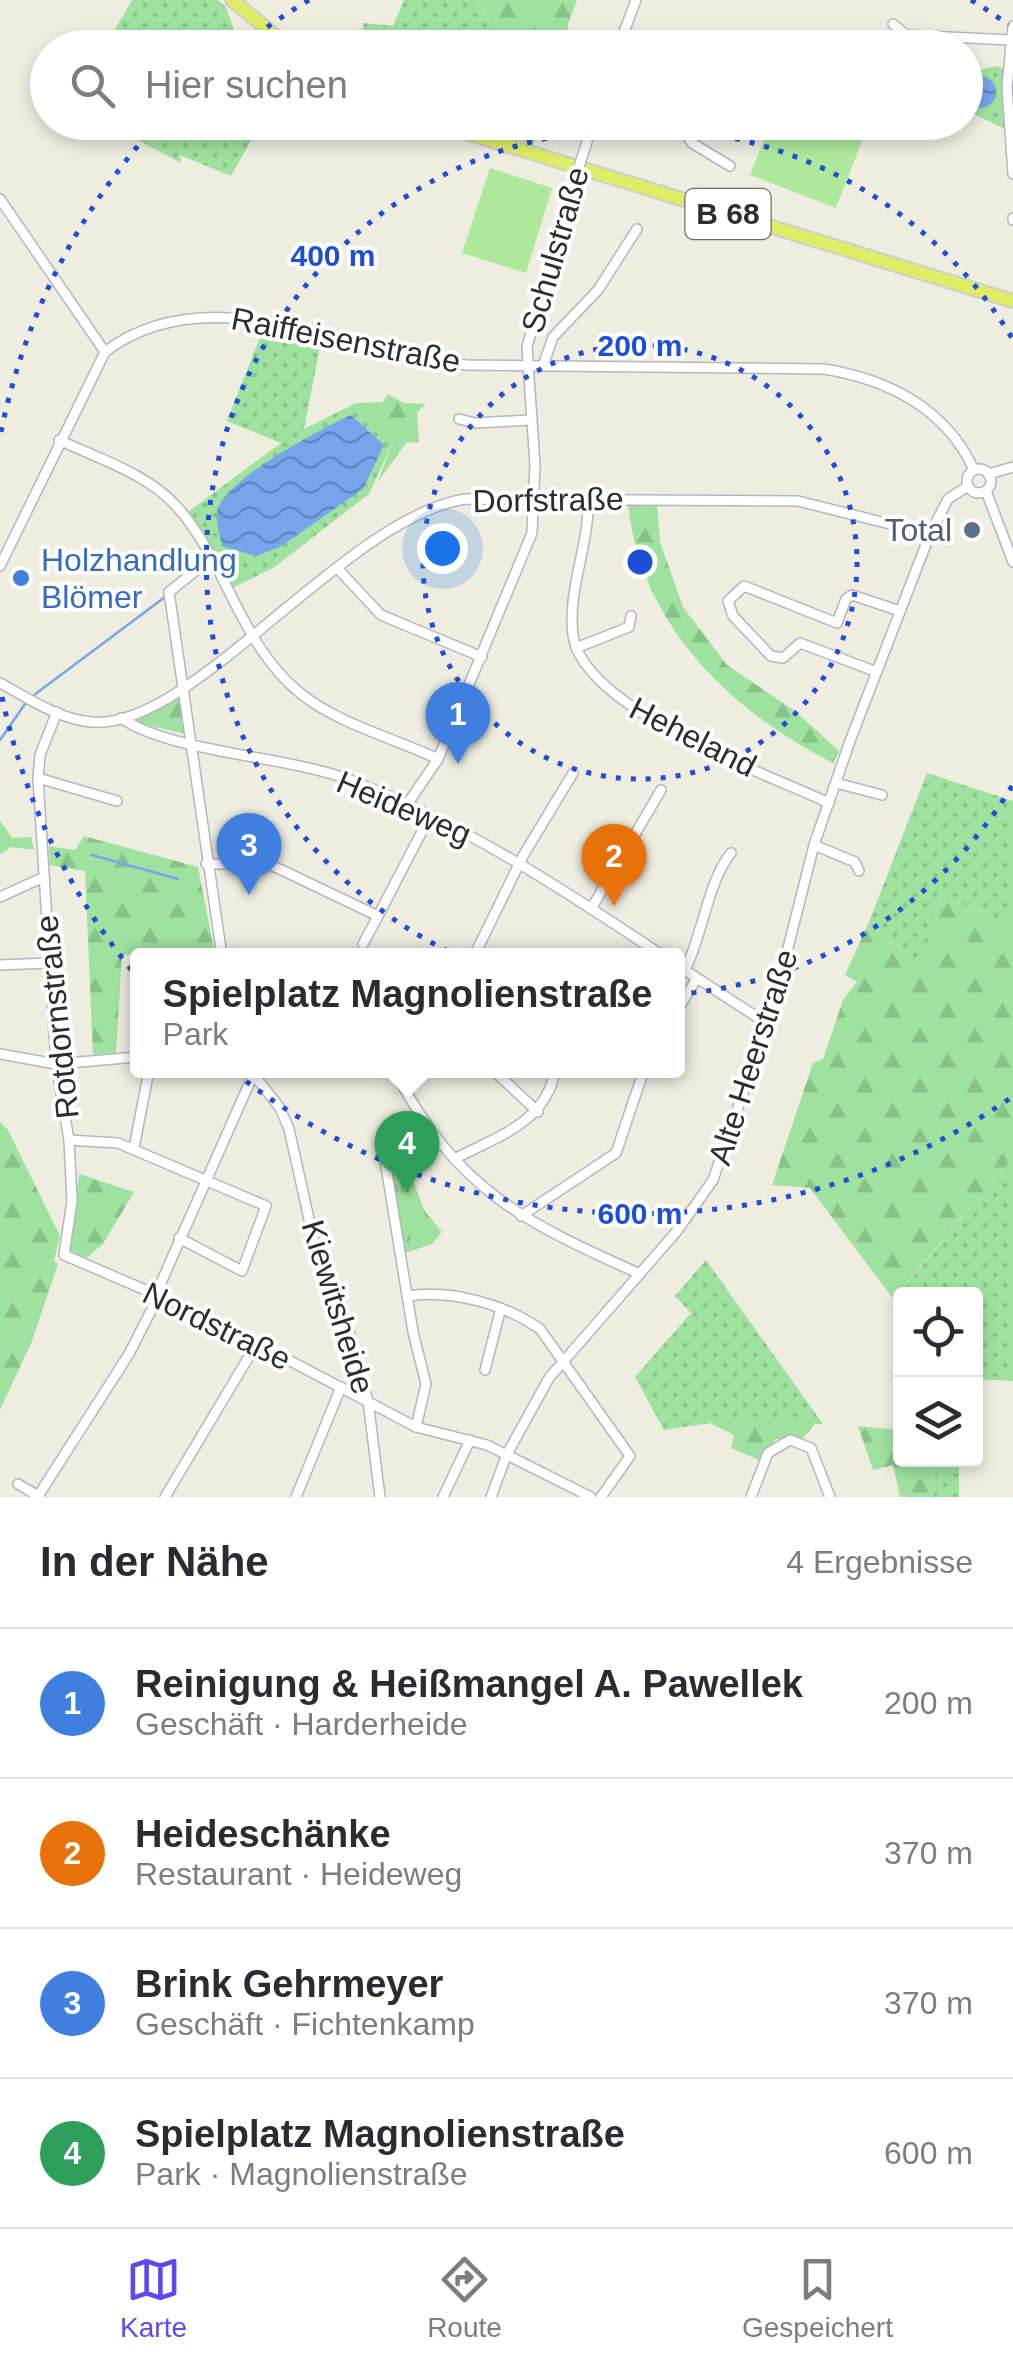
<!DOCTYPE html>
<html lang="de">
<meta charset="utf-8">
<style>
:root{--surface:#fff;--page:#f2f2f3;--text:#2b2b33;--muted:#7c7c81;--line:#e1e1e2;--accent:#6146f5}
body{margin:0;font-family:Arial,sans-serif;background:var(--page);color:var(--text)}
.controls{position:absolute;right:30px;bottom:30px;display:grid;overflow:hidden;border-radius:10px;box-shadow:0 5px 15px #0003}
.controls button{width:90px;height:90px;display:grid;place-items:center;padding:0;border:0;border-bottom:2px solid var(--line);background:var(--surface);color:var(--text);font:50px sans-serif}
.you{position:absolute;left:442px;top:548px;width:35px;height:35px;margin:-25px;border:8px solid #fff;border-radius:50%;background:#1a73e8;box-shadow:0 0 0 15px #1a73e833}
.badge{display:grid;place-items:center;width:65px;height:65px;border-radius:50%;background:var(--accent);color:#fff;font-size:32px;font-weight:700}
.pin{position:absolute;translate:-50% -82px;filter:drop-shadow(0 2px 5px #0008)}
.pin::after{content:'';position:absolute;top:52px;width:35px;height:30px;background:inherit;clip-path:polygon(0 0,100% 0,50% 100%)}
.popup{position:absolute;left:130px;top:948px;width:555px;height:130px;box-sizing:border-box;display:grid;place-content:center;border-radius:10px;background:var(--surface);filter:drop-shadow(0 2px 8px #0005);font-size:32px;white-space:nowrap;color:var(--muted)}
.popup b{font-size:38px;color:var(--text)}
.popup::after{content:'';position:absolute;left:50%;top:100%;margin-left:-20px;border:20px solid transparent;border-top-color:var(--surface)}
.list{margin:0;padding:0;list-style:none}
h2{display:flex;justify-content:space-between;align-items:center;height:130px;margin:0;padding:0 40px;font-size:42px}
h2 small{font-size:32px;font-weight:400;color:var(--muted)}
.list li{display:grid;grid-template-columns:65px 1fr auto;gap:30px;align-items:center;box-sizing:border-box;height:150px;padding:0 40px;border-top:2px solid var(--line)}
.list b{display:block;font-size:38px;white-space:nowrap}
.list p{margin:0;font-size:32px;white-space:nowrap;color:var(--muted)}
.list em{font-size:32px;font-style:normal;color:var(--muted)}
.icon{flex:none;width:55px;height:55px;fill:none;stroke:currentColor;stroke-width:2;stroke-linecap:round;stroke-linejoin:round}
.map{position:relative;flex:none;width:1013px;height:1497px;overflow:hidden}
.search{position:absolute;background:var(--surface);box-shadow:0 5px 15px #0003;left:30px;right:30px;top:30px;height:110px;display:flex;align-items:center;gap:25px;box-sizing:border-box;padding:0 35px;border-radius:55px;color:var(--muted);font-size:38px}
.sheet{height:730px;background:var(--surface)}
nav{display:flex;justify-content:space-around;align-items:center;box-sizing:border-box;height:140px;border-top:2px solid var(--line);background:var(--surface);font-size:28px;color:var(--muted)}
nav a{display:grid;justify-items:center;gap:5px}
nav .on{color:var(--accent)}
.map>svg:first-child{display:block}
.grass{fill:url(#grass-dots)}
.forest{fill:url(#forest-firs)}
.park{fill:url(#park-tufts)}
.pitch{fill:#aee99b}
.water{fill:url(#water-waves)}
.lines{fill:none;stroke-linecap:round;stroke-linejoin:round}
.stream{stroke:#77a5ec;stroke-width:2.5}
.minor-casing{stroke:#b6b4c0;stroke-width:12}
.primary-casing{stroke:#cdcdcd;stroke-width:16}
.minor{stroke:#fff;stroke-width:9}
.primary{stroke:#dfed66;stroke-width:12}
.minor-bridge-casing{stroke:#b6b4c0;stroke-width:12;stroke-linecap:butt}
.minor-bridge{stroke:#fff;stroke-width:9}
.ring{fill:none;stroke:#1d4ed8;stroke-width:5;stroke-dasharray:5 10}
.service-dot{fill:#5c6f8a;stroke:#fff;stroke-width:4}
.shop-dot{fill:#3f7fe0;stroke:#fff;stroke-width:4}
.labels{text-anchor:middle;stroke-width:8;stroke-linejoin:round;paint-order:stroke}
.shield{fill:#fff;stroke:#6c6c6c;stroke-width:2.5}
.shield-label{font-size:30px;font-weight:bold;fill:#2d2d2d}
.street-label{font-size:32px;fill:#2d2d2d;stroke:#fff}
.service-label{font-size:32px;fill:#4e5e75;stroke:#fff;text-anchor:end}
.shop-label{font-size:32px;fill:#366cbe;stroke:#fff;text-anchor:start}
.centre{fill:#1d4ed8;stroke:#fff;stroke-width:5}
.ring-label{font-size:30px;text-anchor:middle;font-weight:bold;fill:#1d4ed8;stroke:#fff;stroke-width:8;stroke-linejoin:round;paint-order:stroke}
</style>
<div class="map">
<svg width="1013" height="1497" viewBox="0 0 1013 1497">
<defs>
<pattern id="grass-dots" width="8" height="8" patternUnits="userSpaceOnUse" patternTransform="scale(2.5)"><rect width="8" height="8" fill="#9fe29f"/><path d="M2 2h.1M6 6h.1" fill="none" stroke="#89c289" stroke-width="1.8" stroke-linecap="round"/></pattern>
<pattern id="forest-firs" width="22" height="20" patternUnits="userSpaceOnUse" patternTransform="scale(2.5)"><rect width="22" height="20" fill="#9fe29f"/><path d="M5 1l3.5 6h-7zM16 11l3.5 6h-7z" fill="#89c289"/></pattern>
<pattern id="park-tufts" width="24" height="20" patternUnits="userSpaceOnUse" patternTransform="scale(2.5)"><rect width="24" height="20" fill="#9fe29f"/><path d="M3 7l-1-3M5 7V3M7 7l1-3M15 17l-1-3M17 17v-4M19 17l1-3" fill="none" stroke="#89c289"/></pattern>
<pattern id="water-waves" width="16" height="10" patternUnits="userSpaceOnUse" patternTransform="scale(2.5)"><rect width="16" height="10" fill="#77a5ec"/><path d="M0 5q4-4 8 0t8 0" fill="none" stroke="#6287c0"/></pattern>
</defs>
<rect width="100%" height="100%" fill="#eeede0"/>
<g class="grass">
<polygon points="132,0 218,0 226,7 240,47 105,47"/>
<polygon points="404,0 477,0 489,22 478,47 358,48 364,23 393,26"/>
<polygon points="995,66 1013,71 1013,133 966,110 966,74"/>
<polygon points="106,123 261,123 231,176 180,155 181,163"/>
<polygon points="264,327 321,341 304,429 356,403 393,442 369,494 273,568 230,589 188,512 281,443 227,421"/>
<polygon points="927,773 1013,801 1013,922 941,897 917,964 869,922"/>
<polygon points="1013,1147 1013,1381 976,1379 976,1294 909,1294 904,1287 1007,1164"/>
<polygon points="706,1260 823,1424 710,1423 664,1430 635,1377 691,1313 675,1296"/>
<polygon points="936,1460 959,1460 959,1497 934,1497"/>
</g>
<g class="forest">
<polygon points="477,0 577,0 568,24 567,47 478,47 489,22"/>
<polygon points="459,123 542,123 533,144"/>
<polygon points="388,394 404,403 426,404 417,412 419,442 406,443 377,483 393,442 356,403 383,402"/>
<path d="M657,502L660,542L683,607L727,665L795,711L839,751L833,763C729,710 640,624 628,503Z"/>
<polygon points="179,698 186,734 133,722"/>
<polygon points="0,821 12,838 31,837 34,850 11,847 0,854"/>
<polygon points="84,836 198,867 215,955 122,955 116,1053 93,1055 85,871 50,865 49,846 75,850"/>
<polygon points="941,897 1013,922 1013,1147 1007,1164 904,1286 909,1294 900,1294 900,1308 810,1188 772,1185 813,1063 823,1059 843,1000 857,982 845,975 869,922 916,963"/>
<polygon points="0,1122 8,1130 60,1236 54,1261 58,1264 32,1341 0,1410"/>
<polygon points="79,1174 134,1192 103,1244 85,1259 70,1250"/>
<polygon points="710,1423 816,1423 803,1438 776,1439 759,1460 731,1448 734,1435"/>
<polygon points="858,1426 900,1430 900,1460 936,1460 934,1497 900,1497 893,1465 873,1470"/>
</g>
<polygon class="park" points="405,1158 424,1210 442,1232 432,1244 405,1253 392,1177 396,1163"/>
<g class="pitch">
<polygon points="736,123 869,123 836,208 750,175 766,134"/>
<polygon points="490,168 552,188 526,273 462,253"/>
</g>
<g class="water">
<circle cx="980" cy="92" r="16"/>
<path d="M351,415L384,445L363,489L280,547L256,556L222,546C220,534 214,519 218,508C228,478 321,429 351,415Z"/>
</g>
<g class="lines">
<g class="stream">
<polyline points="34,695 165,597"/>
<polyline points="0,740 25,704"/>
<polyline points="92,855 178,879"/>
</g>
<g class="minor-casing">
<g id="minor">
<polyline points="893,24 906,35 1011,40"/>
<polyline points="1013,26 1007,87 1013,174"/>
<polyline points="618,48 636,0"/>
<polyline points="677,122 692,143 730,166"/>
<polyline points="586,145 592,122"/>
<polyline points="0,199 105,352"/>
<polyline points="1013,218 1013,220"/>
<polyline points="543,366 553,337 598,290 637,229"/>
<polyline points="459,419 475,423 531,420"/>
<path d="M59,440C99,459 149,474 178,508C228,565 239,643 300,693C338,724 394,738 438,759"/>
<circle cx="979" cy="481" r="12"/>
<polyline points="988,474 1013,467"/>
<polyline points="986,491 1013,562"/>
<path d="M588,498C590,545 567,589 573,635C583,709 765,773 829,803"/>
<polyline points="209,560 169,592 222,956"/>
<path d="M0,566L105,352C206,274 352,351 467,365L824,369C887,379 946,408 974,470"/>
<polyline points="338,569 381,615 482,657"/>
<polyline points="576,648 629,627 631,616"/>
<polyline points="877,672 800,643 783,658 771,656 733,616 728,601 744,586 837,623 846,599 852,595 900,611"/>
<path d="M0,683C28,698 58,719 91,722C191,732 343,519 465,499L798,501L930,534"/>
<polyline points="57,712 40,755 38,778 56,1064 69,1140 72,1201 64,1255 199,1313 416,1427 487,1445 591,1497"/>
<path d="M121,718C172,753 289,756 350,780C462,823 563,889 663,956"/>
<polyline points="38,778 117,801"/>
<polyline points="836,783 882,795"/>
<polyline points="406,806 438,759 532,533 535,465 527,347 571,191"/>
<polyline points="814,845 855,862 859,871"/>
<polyline points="206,864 269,864 378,916 430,816"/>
<polyline points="0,897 44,877"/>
<polyline points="591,909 661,790"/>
<polyline points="363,944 378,916"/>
<polyline points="474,956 523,856 573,773"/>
<polyline points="0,965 49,963"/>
<polyline points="677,965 766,1023"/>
<path d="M685,970C703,934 708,881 731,853"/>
<polyline points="677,1011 697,978"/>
<polyline points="0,1054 56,1064 137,1057"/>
<polyline points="250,1070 280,1108 289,1129 321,1273 348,1328 368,1401 380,1497"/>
<path d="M394,1070C457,1190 522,1221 640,1274"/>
<polyline points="493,1070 538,1112"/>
<polyline points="69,1140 118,1143 266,1206 242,1271 179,1238"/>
<polyline points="134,1148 149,1070"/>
<path d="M454,1159C497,1137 547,1122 555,1070"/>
<polyline points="385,1160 413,1332 426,1384 416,1427"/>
<polyline points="521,1216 616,1153 644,1070"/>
<polyline points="156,1294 253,1075"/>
<path d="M407,1296C451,1289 504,1304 540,1329L630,1456L601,1497"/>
<polyline points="485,1370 501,1308"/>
<polyline points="18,1484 40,1497"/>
<polyline points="38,1496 129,1354 159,1295"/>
<polyline points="165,1497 257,1343"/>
<polyline points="296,1497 341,1387"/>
<polyline points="443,1497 470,1440"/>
<polyline points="491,1497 507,1454 549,1378 677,1231 713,1180 774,1003 814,845 850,741 930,534 948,499 968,486"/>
<polyline points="751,1497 768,1453 790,1440 811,1448 830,1497"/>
</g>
</g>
<g class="primary-casing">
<g id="primary">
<polyline points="232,0 290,48"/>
<polyline points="431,122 1013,301"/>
</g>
</g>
<use href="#minor" class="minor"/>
<use href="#primary" class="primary"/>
<g class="minor-bridge-casing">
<polyline id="minor-bridge" points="571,191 586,145"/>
</g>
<use href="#minor-bridge" class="minor-bridge"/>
</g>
<g class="ring">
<circle cx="640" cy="562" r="217"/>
<path d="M1012 786A434 434 0 1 1 1012 338"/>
<path d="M1009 1099A652 652 0 0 1 1 692M1 432A652 652 0 0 1 155 126M243 45A652 652 0 0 1 309 0M971 0A652 652 0 0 1 1009 25"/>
</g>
<circle class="service-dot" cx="972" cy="530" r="10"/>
<circle class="shop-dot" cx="21" cy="578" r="10"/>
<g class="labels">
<rect class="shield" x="685.5" y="189" width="85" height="50" rx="8"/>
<g class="shield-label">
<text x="728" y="224">B 68</text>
</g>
<g class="street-label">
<text transform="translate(555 250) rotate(-74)" y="11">Schulstraße</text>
<text transform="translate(346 340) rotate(11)" y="11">Raiffeisenstraße</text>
<text transform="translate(548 500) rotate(-1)" y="11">Dorfstraße</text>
<text transform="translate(693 737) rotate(27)" y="11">Heheland</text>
<text transform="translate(404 808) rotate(23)" y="11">Heideweg</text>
<text transform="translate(57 1017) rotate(-96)" y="11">Rotdornstraße</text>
<text transform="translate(753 1057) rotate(-72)" y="11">Alte Heerstraße</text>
<text transform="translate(338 1307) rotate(73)" y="11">Kiewitsheide</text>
<text transform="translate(217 1326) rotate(26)" y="11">Nordstraße</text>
</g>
<g class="service-label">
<text x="952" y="541">Total</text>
</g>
<g class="shop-label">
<text x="41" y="571">Holzhandlung<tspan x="41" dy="37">Blömer</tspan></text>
</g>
</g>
<circle cx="640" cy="562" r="15" class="centre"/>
<g class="ring-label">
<text x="333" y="266">400 m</text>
<text x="640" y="356">200 m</text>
<text x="640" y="1224">600 m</text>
</g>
</svg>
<div class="controls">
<button><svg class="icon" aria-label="locate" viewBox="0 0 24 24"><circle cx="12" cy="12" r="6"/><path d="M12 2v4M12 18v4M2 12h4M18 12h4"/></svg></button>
<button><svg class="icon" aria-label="layers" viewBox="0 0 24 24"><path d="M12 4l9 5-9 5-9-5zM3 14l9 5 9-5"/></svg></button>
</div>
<div class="you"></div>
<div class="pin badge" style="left:458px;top:764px;background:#3f7fe0">1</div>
<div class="pin badge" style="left:614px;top:906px;background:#e8710a">2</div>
<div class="pin badge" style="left:249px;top:895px;background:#3f7fe0">3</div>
<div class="pin badge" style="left:407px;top:1193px;background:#2e9e5b">4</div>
<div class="popup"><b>Spielplatz Magnolienstraße</b>Park</div>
<div class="search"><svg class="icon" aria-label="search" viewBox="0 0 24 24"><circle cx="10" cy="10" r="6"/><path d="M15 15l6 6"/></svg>Hier suchen</div>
</div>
<section class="sheet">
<h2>In der Nähe<small>4 Ergebnisse</small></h2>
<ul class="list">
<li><span class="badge" style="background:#3f7fe0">1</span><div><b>Reinigung &amp; Heißmangel A. Pawellek</b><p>Geschäft · Harderheide</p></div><em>200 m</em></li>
<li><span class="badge" style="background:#e8710a">2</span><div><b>Heideschänke</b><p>Restaurant · Heideweg</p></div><em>370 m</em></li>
<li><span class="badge" style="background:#3f7fe0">3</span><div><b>Brink Gehrmeyer</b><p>Geschäft · Fichtenkamp</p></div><em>370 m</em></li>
<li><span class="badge" style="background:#2e9e5b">4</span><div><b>Spielplatz Magnolienstraße</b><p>Park · Magnolienstraße</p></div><em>600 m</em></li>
</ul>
</section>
<nav>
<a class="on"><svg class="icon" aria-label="map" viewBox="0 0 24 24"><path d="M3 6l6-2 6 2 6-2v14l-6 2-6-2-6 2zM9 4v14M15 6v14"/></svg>Karte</a>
<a><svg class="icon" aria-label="directions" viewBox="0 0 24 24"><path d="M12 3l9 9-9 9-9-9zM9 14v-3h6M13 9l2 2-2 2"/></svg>Route</a>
<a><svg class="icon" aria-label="saved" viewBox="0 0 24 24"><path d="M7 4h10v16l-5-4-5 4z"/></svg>Gespeichert</a>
</nav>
